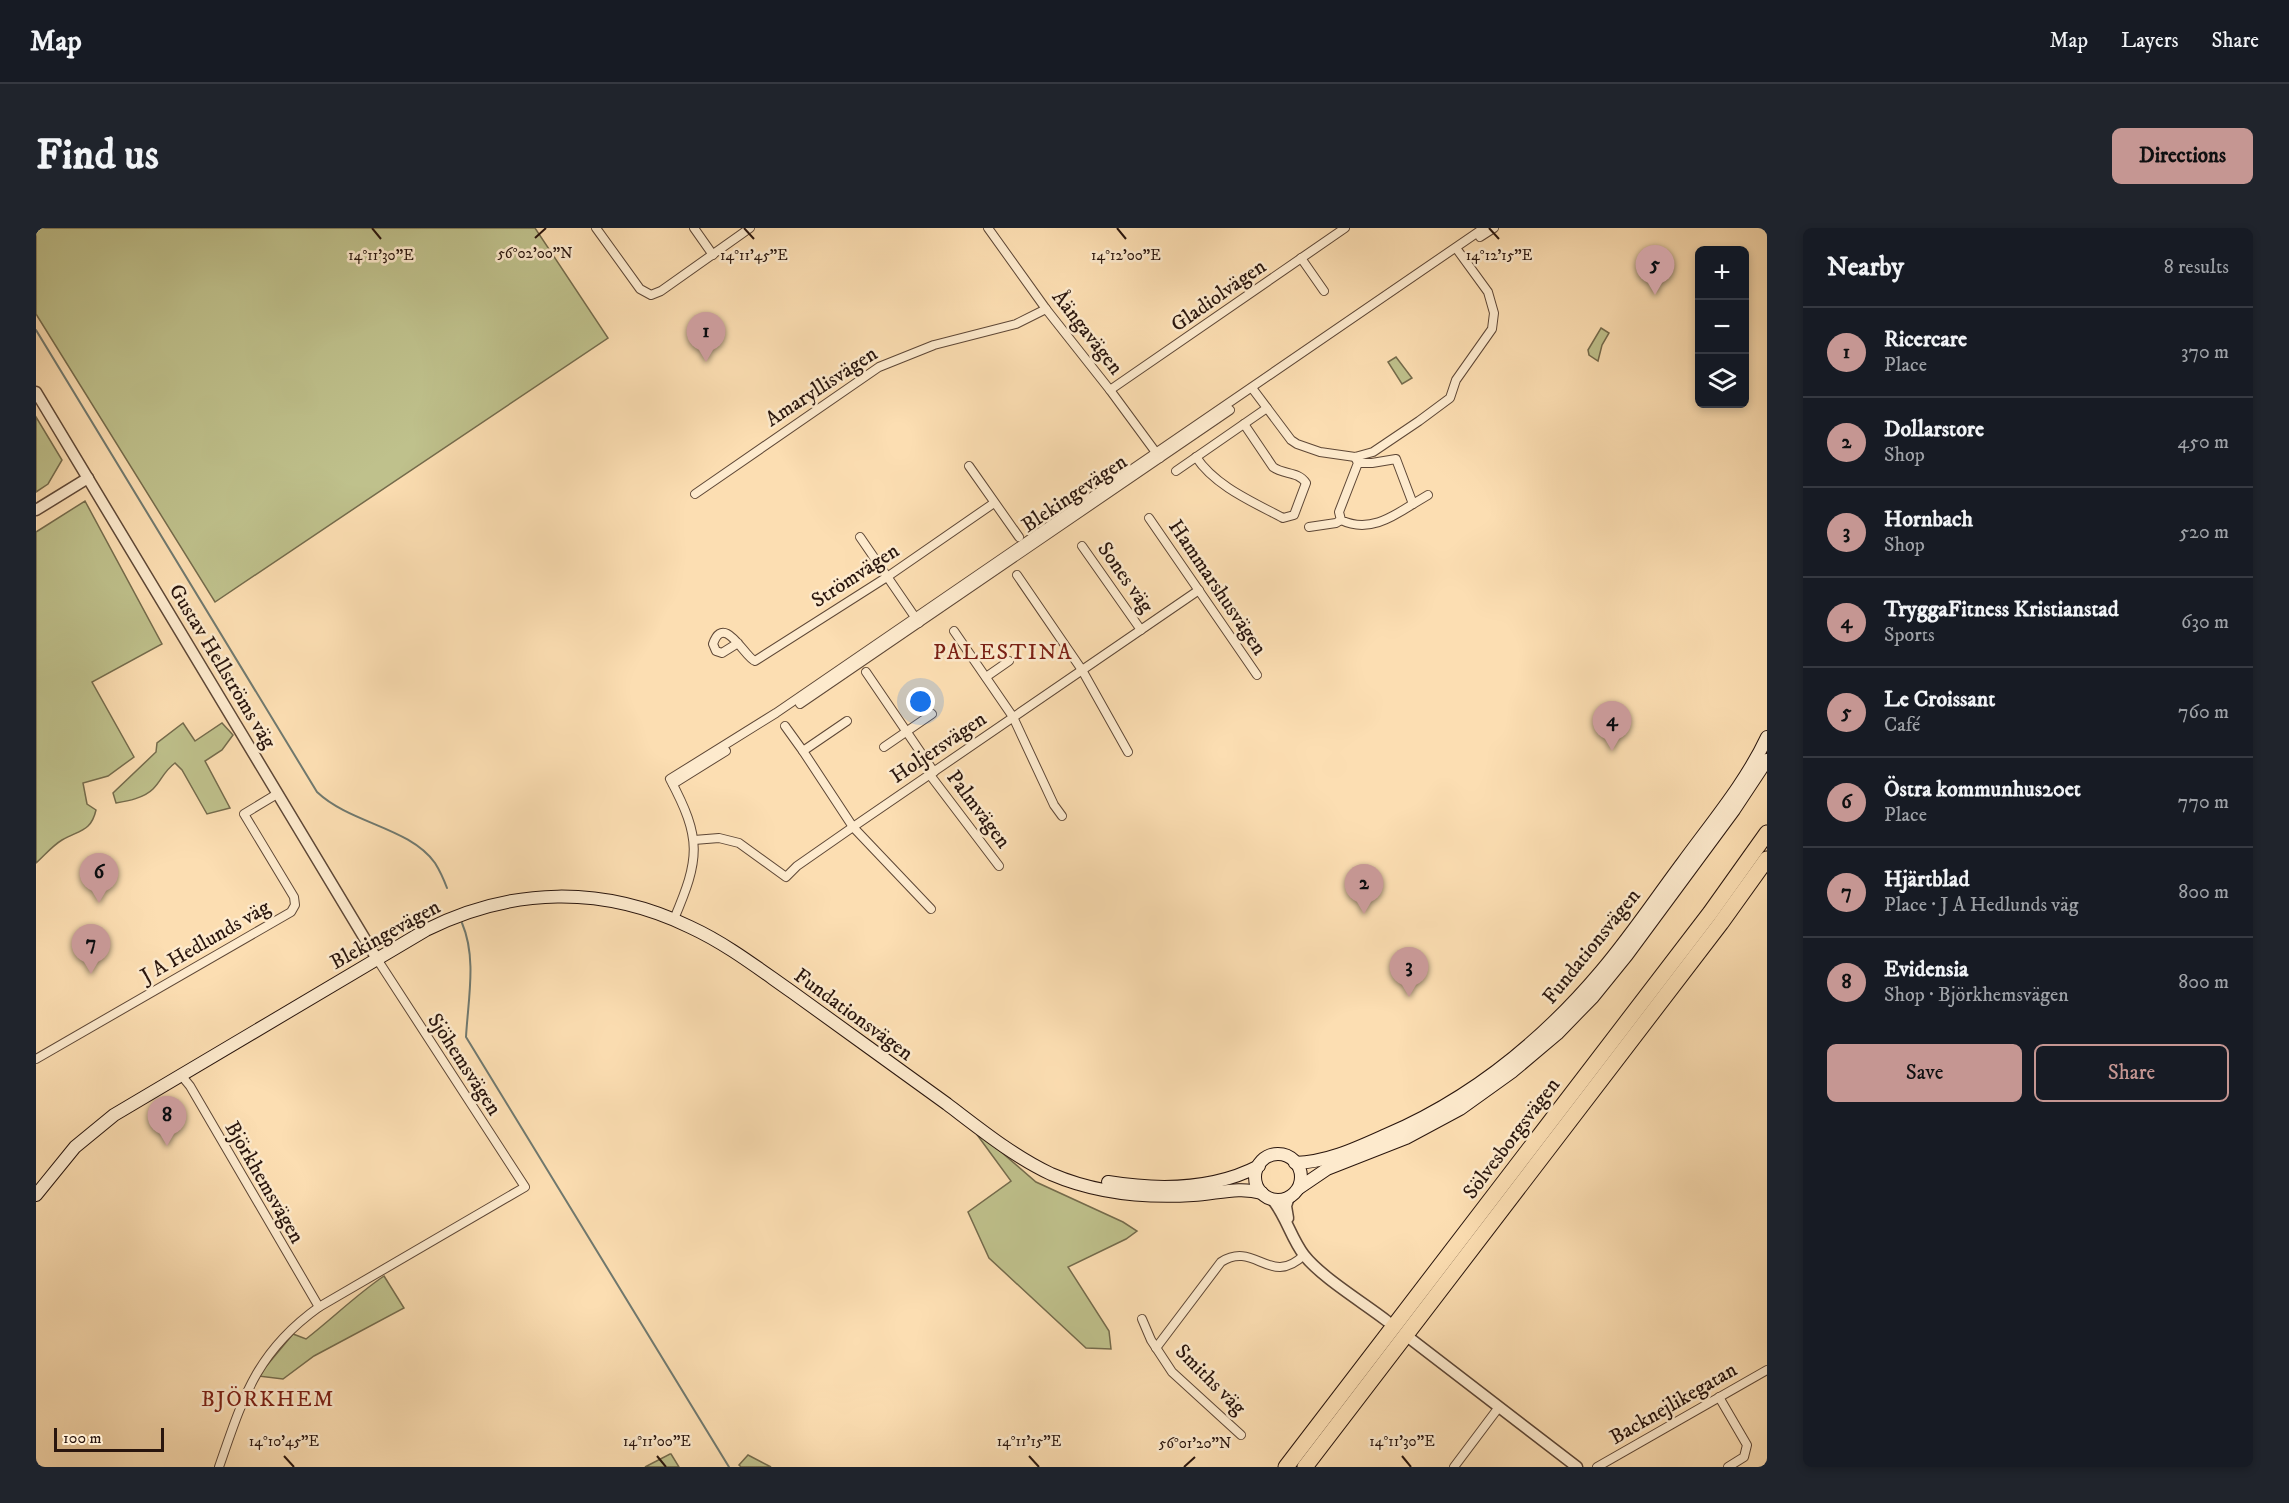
<!DOCTYPE html>
<meta charset="utf-8">
<style>
:root{--surface:#171b24;--page:#20242c;--text:#f1f3f6;--muted:#9ea1a6;--line:#363941;--accent:#c59692}
body{margin:0;font-family:"IM FELL DW Pica",serif;background:var(--page);color:var(--text)}
.controls{position:absolute;right:18px;top:18px;display:grid;overflow:hidden;border-radius:9px;box-shadow:0 3px 9px #0003}
.controls button{width:54px;height:54px;display:grid;place-items:center;padding:0;border:0;border-bottom:2px solid var(--line);background:var(--surface);color:var(--text);font:30px sans-serif}
.scale{position:absolute;left:18px;bottom:15px;width:110px;box-sizing:border-box;padding-left:6px;border:3px solid #29150d;border-top:0;font-size:16px;line-height:21px;white-space:nowrap;color:#29150d;-webkit-text-stroke:4px #fdeacd;paint-order:stroke}
.you{position:absolute;left:885px;top:474px;width:21px;height:21px;margin:-15px;border:4px solid #fff;border-radius:50%;background:#1a73e8;box-shadow:0 0 0 9px #1a73e833}
.badge{display:grid;place-items:center;width:39px;height:39px;border-radius:50%;background:var(--accent);color:#111;font-size:20px;font-weight:700}
.pin{position:absolute;translate:-50% -50px;filter:drop-shadow(0 2px 3px #0008)}
.pin::after{content:'';position:absolute;top:32px;width:21px;height:18px;background:inherit;clip-path:polygon(0 0,100% 0,50% 100%)}
.list{margin:0;padding:0;list-style:none}
h2{display:flex;justify-content:space-between;align-items:center;height:78px;margin:0;padding:0 24px;font-size:26px}
h2 small{font-size:20px;font-weight:400;color:var(--muted)}
.list li{display:grid;grid-template-columns:39px 1fr auto;gap:18px;align-items:center;box-sizing:border-box;height:90px;padding:0 24px;border-top:2px solid var(--line)}
.list b{display:block;font-size:22px;white-space:nowrap}
.list p{margin:0;font-size:20px;white-space:nowrap;color:var(--muted)}
.list em{font-size:20px;font-style:normal;color:var(--muted)}
.actions{display:flex;gap:12px;padding:18px 24px}
.actions a{flex:1;padding:14px 0;border:2px solid var(--accent);border-radius:9px;text-align:center;font-size:21px;color:var(--accent)}
.actions .main{background:var(--accent);color:#111}
.icon{flex:none;width:33px;height:33px;fill:none;stroke:currentColor;stroke-width:2;stroke-linecap:round;stroke-linejoin:round}
.map{position:relative;flex:none;width:1731px;height:1239px;overflow:hidden;border-radius:9px}
header{display:flex;align-items:center;gap:36px;box-sizing:border-box;height:84px;padding:0 30px;background:var(--surface);border-bottom:2px solid var(--line)}
header strong{font-size:28px}
nav{display:flex;gap:33px;margin-inline-start:auto;font-size:21px}
.intro{display:flex;align-items:center;justify-content:space-between;box-sizing:border-box;height:144px;padding:0 36px}
h1{margin:0;font-size:42px}
.button{padding:15px 27px;border-radius:9px;background:var(--accent);color:#111;font-size:21px;font-weight:700}
main{display:flex;gap:36px;padding:0 36px}
aside{flex:1;background:var(--surface);border-radius:9px;box-shadow:0 3px 9px #0003}
.map>svg:first-child{display:block}
.green{fill:#bfc18c;stroke:#746b4c;stroke-width:1.5}
.lines{fill:none;stroke-linecap:round;stroke-linejoin:round}
.stream{stroke:#70796f;stroke-width:2}
.minor-casing{stroke:#5e4736;stroke-width:10}
.tertiary-casing{stroke:#5e4736;stroke-width:13}
.secondary-casing{stroke:#29150d;stroke-width:14}
.motorway-casing{stroke:#29150d;stroke-width:17}
.minor{stroke:#fdeacd;stroke-width:8}
.tertiary{stroke:#fdeacd;stroke-width:10}
.secondary{stroke:#fdeacd;stroke-width:12}
.motorway{stroke:#fcdeb2;stroke-width:15}
.ticks{fill:none;stroke:#29150d;stroke-width:2}
.labels{text-anchor:middle;stroke-width:5;stroke-linejoin:round;paint-order:stroke}
.street-label{font-size:21px;fill:#29150d;stroke:#fdeacd}
.neighbourhood-label{font-size:22px;letter-spacing:1.5px;fill:#7a1f14;stroke:#fdeacd}
.ticks-label{font-size:15px;text-anchor:middle;fill:#29150d;stroke:#fdeacd;stroke-width:5;stroke-linejoin:round;paint-order:stroke}
</style>
<header>
<strong>Map</strong>
<nav><a>Map</a><a>Layers</a><a>Share</a></nav>
</header>
<div class="intro"><h1>Find us</h1><a class="button">Directions</a></div>
<main>
<div class="map">
<svg width="1731" height="1239" viewBox="0 0 1731 1239">
<rect width="100%" height="100%" fill="#fcdeb2"/>
<filter id="stains"><feTurbulence type="fractalNoise" baseFrequency=".00333" numOctaves="4"/><feColorMatrix values="0 0 0 0 .2 0 0 0 0 .09 0 0 0 0 .02 0 0 0 .5 -.17"/></filter>
<radialGradient id="worn" r=".72"><stop offset=".6" stop-color="#630" stop-opacity="0"/><stop offset="1" stop-color="#630" stop-opacity=".3"/></radialGradient>
<g class="green">
<polygon points="0,0 499,0 572,110 179,374 0,86"/>
<polygon points="1565,100 1573,105 1566,117 1562,133 1553,127 1552,122"/>
<polygon points="1360,129 1376,150 1366,156 1352,134"/>
<polygon points="0,189 26,232 12,256 0,264"/>
<path d="M49,273L126,416L56,454L98,529L72,548L47,555L51,576L60,582C55,604 43,602 26,612C16,618 8,628 0,635V304Z"/>
<path d="M147,495L159,513L186,495L197,507L186,522L169,533L194,580L171,586L146,542L139,535C127,544 126,552 117,561C108,570 92,573 80,575L77,565L120,524L121,515Z"/>
<polygon points="942,908 949,910 1000,954 1087,994 1101,1003 1090,1011 1032,1039 1073,1103 1075,1121 1050,1120 953,1030 932,984 975,953"/>
<path d="M348,1048L368,1080L278,1128L247,1151L222,1148L257,1106L270,1111C297,1090 320,1067 348,1048Z"/>
<polygon points="635,1226 643,1239 609,1239 634,1226"/>
<polygon points="712,1227 735,1239 705,1239 703,1237"/>
</g>
<g class="lines">
<g class="stream">
<path d="M0,102L281,564C315,596 373,599 399,635C404,643 408,652 411,660"/>
<path d="M426,695C441,730 432,772 430,809L693,1239"/>
</g>
<g class="minor-casing">
<g id="minor">
<polyline points="560,0 604,61 615,67 625,63 714,0"/>
<polyline points="658,0 677,27"/>
<polyline points="952,0 1010,81 1074,162 1124,230"/>
<polyline points="1444,9 1458,0"/>
<polyline points="1265,30 1288,63"/>
<polyline points="1216,160 1255,212 1261,216 1284,224 1319,229 1337,224 1383,193 1414,170 1420,152 1456,101 1458,85 1452,64 1420,20"/>
<polyline points="1074,162 1309,0"/>
<path d="M1160,229C1179,258 1217,274 1247,290L1258,287L1270,255C1262,243 1248,247 1237,239L1208,196"/>
<path d="M1319,229L1322,235L1303,284L1305,292C1332,305 1355,290 1377,276L1360,231L1336,235H1322"/>
<polyline points="933,238 983,309"/>
<polyline points="1140,243 1231,180"/>
<polyline points="659,266 843,139 898,117 980,96 1010,81"/>
<polyline points="1377,276 1392,267"/>
<polyline points="1113,290 1221,447"/>
<polyline points="1273,299 1300,295 1305,292"/>
<polyline points="824,309 883,395"/>
<polyline points="1046,318 1105,402"/>
<polyline points="981,347 1046,442 1092,524"/>
<polyline points="918,403 977,489 1018,577 1026,588"/>
<path d="M702,415L686,425L680,423L677,416C688,384 709,430 719,433L851,349L958,275"/>
<polyline points="830,444 898,544"/>
<polyline points="950,449 973,433"/>
<polyline points="764,476 1194,182"/>
<polyline points="811,493 767,523 817,599 895,681"/>
<polyline points="749,498 767,523"/>
<polyline points="848,519 896,486"/>
<polyline points="894,547 963,638"/>
<polyline points="637,556 690,523"/>
<polyline points="658,612 683,610 703,615 750,649 761,638 817,599 1163,362"/>
<path d="M638,691C664,630 666,611 634,551L740,485L1448,0"/>
<polyline points="0,831 255,684 259,677 258,669 208,586 241,566"/>
<polyline points="145,847 154,858 283,1079"/>
<polyline points="1106,1091 1115,1112 1136,1144 1205,1207"/>
<path d="M1120,1120L1185,1034C1219,1012 1234,1060 1268,1027"/>
<polyline points="1683,1169 1711,1217 1708,1229 1692,1239"/>
<path d="M183,1239C207,1170 220,1124 283,1079L489,959L341,731"/>
<polyline points="1418,1239 1463,1179"/>
<polyline points="1561,1239 1731,1142"/>
</g>
</g>
<g class="tertiary-casing">
<g id="tertiary">
<polyline points="0,164 341,731"/>
<polyline points="0,282 52,250"/>
<path d="M1236,971C1250,988 1255,1010 1268,1027C1285,1049 1328,1075 1351,1093"/>
<polyline points="1252,990 1250,978 1253,969"/>
<polyline points="1376,1112 1541,1239"/>
</g>
</g>
<g class="secondary-casing">
<g id="secondary">
<circle cx="1242" cy="949" r="23"/>
<path d="M1259,935C1292,934 1321,920 1350,907C1434,871 1506,813 1565,743C1594,709 1620,670 1647,634C1676,594 1710,554 1731,509"/>
<path d="M1072,954C1121,962 1177,962 1223,938"/>
<polyline points="1263,960 1291,941 1370,910 1424,881 1477,843 1521,806 1557,769 1591,727 1698,582 1731,532"/>
<path d="M0,967L39,919L78,887L390,702C476,659 567,657 654,699C691,716 723,741 756,764C808,801 859,839 911,876C944,901 977,928 1015,946C1059,965 1109,970 1157,967C1180,966 1203,958 1226,965"/>
</g>
</g>
<g class="motorway-casing">
<g id="motorway">
<polyline points="1250,1239 1674,685 1731,605"/>
<polyline points="1269,1239 1685,695 1731,631"/>
</g>
</g>
<use href="#minor" class="minor"/>
<use href="#tertiary" class="tertiary"/>
<use href="#secondary" class="secondary"/>
<use href="#motorway" class="motorway"/>
</g>
<path class="ticks" d="M336,0L345,11M708,0L718,11M1081,0L1090,11M1453,0L1463,11M499,10L510,0M248,1228L258,1239M621,1228L630,1239M993,1228L1003,1239M1366,1228L1375,1239M1148,1239L1159,1229"/>
<g class="labels">
<g class="street-label">
<text transform="translate(1182 67) rotate(-35)" y="7">Gladiolvägen</text>
<text transform="translate(1052 104) rotate(52)" y="7">Åängavägen</text>
<text transform="translate(785 158) rotate(-33)" y="7">Amaryllisvägen</text>
<text transform="translate(1038 265) rotate(-34)" y="7">Blekingevägen</text>
<text transform="translate(819 347) rotate(-33)" y="7">Strömvägen</text>
<text transform="translate(1090 349) rotate(55)" y="7">Sones väg</text>
<text transform="translate(1182 359) rotate(56)" y="7">Hammarshusvägen</text>
<text transform="translate(187 438) rotate(59)" y="7">Gustav Hellströms väg</text>
<text transform="translate(902 519) rotate(-34)" y="7">Holjersvägen</text>
<text transform="translate(943 581) rotate(53)" y="7">Palmvägen</text>
<text transform="translate(349 706) rotate(-29)" y="7">Blekingevägen</text>
<text transform="translate(169 713) rotate(-30)" y="7">J A Hedlunds väg</text>
<text transform="translate(1555 718) rotate(-51)" y="7">Fundationsvägen</text>
<text transform="translate(818 786) rotate(36)" y="7">Fundationsvägen</text>
<text transform="translate(429 836) rotate(57)" y="7">Sjöhemsvägen</text>
<text transform="translate(1475 910) rotate(-53)" y="7">Sölvesborgsvägen</text>
<text transform="translate(229 954) rotate(60)" y="7">Björkhemsvägen</text>
<text transform="translate(1175 1151) rotate(45)" y="7">Smiths väg</text>
<text transform="translate(1637 1175) rotate(-30)" y="7">Backnejlikegatan</text>
</g>
<g class="neighbourhood-label">
<text x="967" y="431">PALESTINA</text>
<text x="232" y="1178">BJÖRKHEM</text>
</g>
</g>
<g class="ticks-label">
<text x="499" y="30">56°02'00"N</text>
<text x="345" y="32">14°11'30"E</text>
<text x="1090" y="32">14°12'00"E</text>
<text x="1463" y="32">14°12'15"E</text>
<text x="718" y="32">14°11'45"E</text>
<text x="248" y="1218">14°10'45"E</text>
<text x="621" y="1218">14°11'00"E</text>
<text x="993" y="1218">14°11'15"E</text>
<text x="1366" y="1218">14°11'30"E</text>
<text x="1159" y="1220">56°01'20"N</text>
</g>
<rect width="100%" height="100%" filter="url(#stains)"/>
<rect width="100%" height="100%" fill="url(#worn)"/>
</svg>
<div class="controls">
<button>+</button>
<button>−</button>
<button><svg class="icon" aria-label="layers" viewBox="0 0 24 24"><path d="M12 4l9 5-9 5-9-5zM3 14l9 5 9-5"/></svg></button>
</div>
<div class="scale">100 m</div>
<div class="you"></div>
<div class="pin badge" style="left:670px;top:134px">1</div>
<div class="pin badge" style="left:1328px;top:686px">2</div>
<div class="pin badge" style="left:1373px;top:769px">3</div>
<div class="pin badge" style="left:1576px;top:523px">4</div>
<div class="pin badge" style="left:1619px;top:67px">5</div>
<div class="pin badge" style="left:63px;top:675px">6</div>
<div class="pin badge" style="left:55px;top:746px">7</div>
<div class="pin badge" style="left:131px;top:918px">8</div>
</div>
<aside>
<h2>Nearby<small>8 results</small></h2>
<ul class="list">
<li><span class="badge">1</span><div><b>Ricercare</b><p>Place</p></div><em>370 m</em></li>
<li><span class="badge">2</span><div><b>Dollarstore</b><p>Shop</p></div><em>450 m</em></li>
<li><span class="badge">3</span><div><b>Hornbach</b><p>Shop</p></div><em>520 m</em></li>
<li><span class="badge">4</span><div><b>TryggaFitness Kristianstad</b><p>Sports</p></div><em>630 m</em></li>
<li><span class="badge">5</span><div><b>Le Croissant</b><p>Café</p></div><em>760 m</em></li>
<li><span class="badge">6</span><div><b>Östra kommunhus20et</b><p>Place</p></div><em>770 m</em></li>
<li><span class="badge">7</span><div><b>Hjärtblad</b><p>Place · J A Hedlunds väg</p></div><em>800 m</em></li>
<li><span class="badge">8</span><div><b>Evidensia</b><p>Shop · Björkhemsvägen</p></div><em>800 m</em></li>
</ul>
<div class="actions"><a class="main">Save</a><a>Share</a></div>
</aside>
</main>
